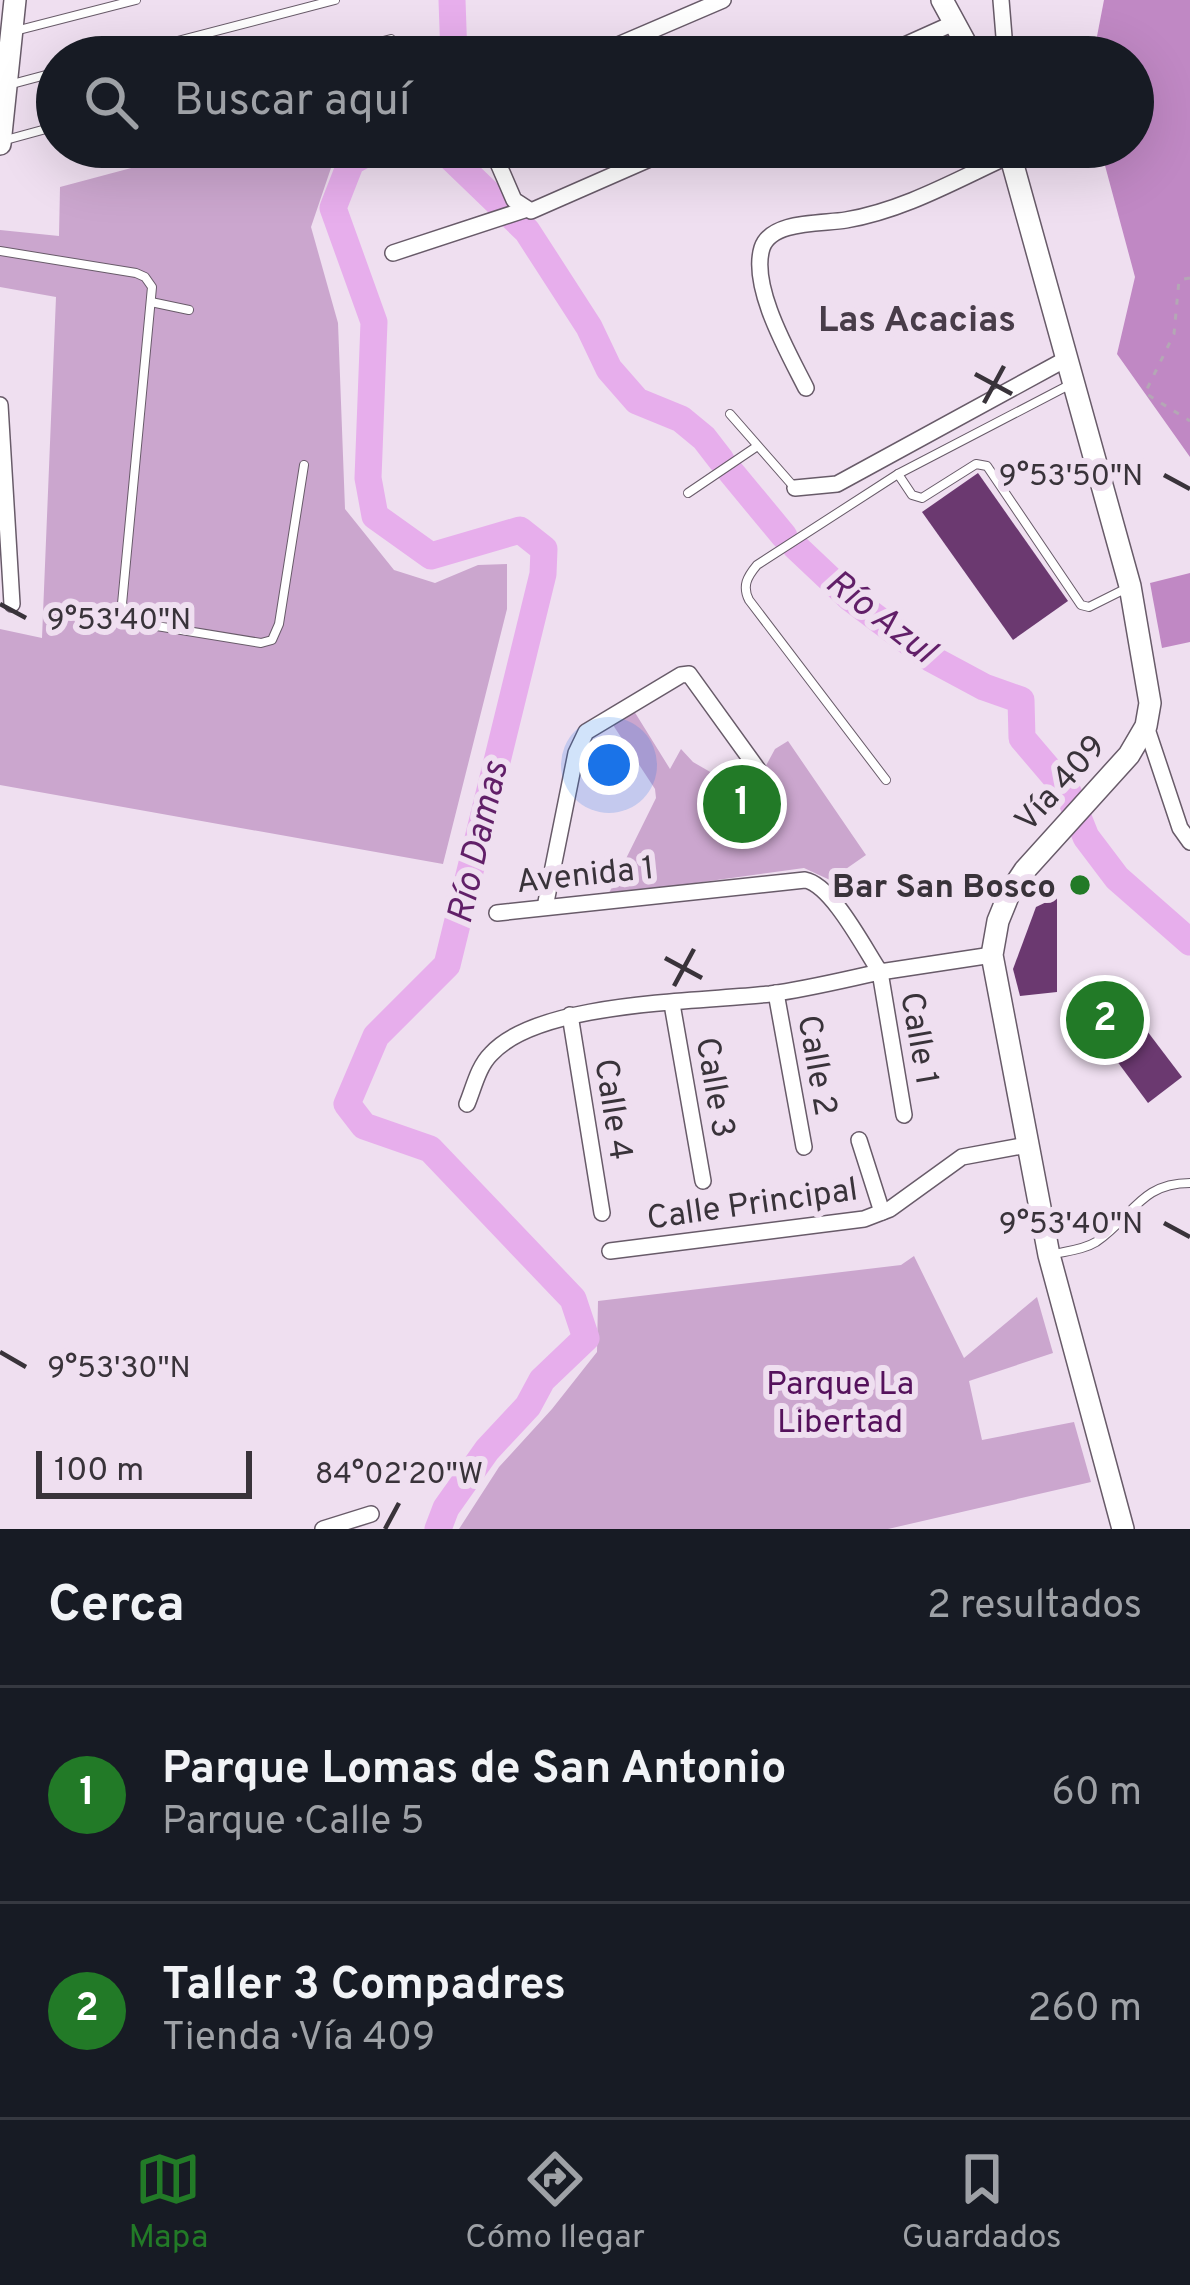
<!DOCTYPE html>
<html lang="es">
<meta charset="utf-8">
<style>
:root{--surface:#171b24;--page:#242831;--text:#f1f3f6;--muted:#9ea1a6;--line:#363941;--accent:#227a27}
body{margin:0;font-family:Overpass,sans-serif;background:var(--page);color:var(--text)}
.scale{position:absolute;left:36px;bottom:30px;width:216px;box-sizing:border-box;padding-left:12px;border:6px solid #39333a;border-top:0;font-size:33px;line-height:42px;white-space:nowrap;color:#39333a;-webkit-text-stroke:9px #efdff0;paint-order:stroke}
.you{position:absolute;left:609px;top:765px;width:42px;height:42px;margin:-30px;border:9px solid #fff;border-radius:50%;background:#1a73e8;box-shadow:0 0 0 18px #1a73e833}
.badge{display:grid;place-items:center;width:78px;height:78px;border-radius:50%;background:var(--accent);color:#fff;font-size:39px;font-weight:700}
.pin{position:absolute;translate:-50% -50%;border:6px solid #fff;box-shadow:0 3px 12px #0006}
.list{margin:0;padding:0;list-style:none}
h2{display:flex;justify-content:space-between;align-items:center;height:156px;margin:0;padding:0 48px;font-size:51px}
h2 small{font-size:39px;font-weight:400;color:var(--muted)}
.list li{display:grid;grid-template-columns:78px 1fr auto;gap:36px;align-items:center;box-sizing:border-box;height:216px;padding:0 48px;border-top:3px solid var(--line)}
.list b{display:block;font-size:45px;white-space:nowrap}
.list p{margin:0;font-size:39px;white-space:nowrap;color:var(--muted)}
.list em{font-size:39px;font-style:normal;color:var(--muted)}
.icon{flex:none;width:66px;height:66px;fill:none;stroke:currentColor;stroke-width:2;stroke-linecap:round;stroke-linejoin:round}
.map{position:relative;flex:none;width:1190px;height:1529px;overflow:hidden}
.search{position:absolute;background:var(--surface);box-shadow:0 12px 48px #0002;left:36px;right:36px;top:36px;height:132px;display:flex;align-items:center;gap:30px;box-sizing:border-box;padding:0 42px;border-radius:66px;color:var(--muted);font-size:45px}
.sheet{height:588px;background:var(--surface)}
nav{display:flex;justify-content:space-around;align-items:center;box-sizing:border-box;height:168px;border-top:3px solid var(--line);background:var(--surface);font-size:33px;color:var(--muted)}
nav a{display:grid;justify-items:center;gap:6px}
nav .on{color:var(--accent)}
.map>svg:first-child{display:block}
.green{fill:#cba6ce}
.forest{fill:#c088c4}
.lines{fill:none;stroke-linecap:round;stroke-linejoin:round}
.river{stroke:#e7aeec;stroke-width:27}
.building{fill:#6b3970}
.lane-casing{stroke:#685b69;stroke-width:10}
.street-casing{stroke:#685b69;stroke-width:18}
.secondary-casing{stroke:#685b69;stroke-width:24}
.path{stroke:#b4a7b5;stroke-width:3;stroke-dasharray:6 9;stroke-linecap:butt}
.lane{stroke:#fff;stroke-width:8}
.street{stroke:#fff;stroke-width:15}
.secondary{stroke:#fff;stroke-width:21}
.ticks{fill:none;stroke:#39333a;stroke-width:4.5}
.poi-dot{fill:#227a27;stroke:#efdff0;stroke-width:4.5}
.labels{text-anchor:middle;stroke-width:12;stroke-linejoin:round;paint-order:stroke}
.street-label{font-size:33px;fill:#39333a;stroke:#efdff0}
.poi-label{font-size:33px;font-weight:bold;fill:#39333a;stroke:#efdff0;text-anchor:end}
.park-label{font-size:33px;fill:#55115c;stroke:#efdff0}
.neighbourhood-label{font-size:36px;font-weight:bold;fill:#483c49;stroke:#efdff0}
.water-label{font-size:36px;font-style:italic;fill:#611f68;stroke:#efdff0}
.ticks-label{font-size:30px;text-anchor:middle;fill:#39333a;stroke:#efdff0;stroke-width:12;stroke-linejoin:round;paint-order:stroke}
</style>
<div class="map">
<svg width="1190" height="1529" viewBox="0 0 1190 1529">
<rect width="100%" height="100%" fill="#efdff0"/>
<g class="green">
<polygon points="210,147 365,147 331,168 311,227 338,323 345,509 394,570 435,583 478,565 507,564 507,609 443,864 0,785 0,629 42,638 56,297 0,287 0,230 59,236 60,187"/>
<polygon points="634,711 670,769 681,749 693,762 750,795 775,749 788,741 866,855 830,880 804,868 608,895 656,798 655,789 613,725"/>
<polygon points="914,1256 964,1358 1037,1297 1053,1353 969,1381 982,1440 1074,1422 1091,1482 888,1529 459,1529 499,1467 552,1409 597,1352 598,1301 901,1265"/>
</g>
<g class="forest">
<polygon points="1104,0 1190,0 1190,457 1117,354 1135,277 1100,147 1133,147 1133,57 1093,57"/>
<polygon points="1190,573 1190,642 1162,648 1150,583"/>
</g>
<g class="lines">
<g class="river">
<polyline points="452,0 454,57"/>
<polyline points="378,147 351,162 333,208 374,322 368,478 375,516 431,556 520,530 544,549 543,574 447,965 376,1036 347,1104 364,1126 430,1149 573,1299 586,1338 542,1380 528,1406 487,1450 446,1508 438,1529"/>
<polyline points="440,147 527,231 589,327 609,369 637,401 681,419 704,438 721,460"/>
<polyline points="731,472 784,536"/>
<polyline points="796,547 850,598 930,658 984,687 1021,700 1022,738 1068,792 1086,837 1117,878 1190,942"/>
</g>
</g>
<g class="building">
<polygon points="978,473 1068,601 1013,640 922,512"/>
<polygon points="1057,897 1057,992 1020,996 1013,969 1036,907"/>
<polygon points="1141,1023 1182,1077 1148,1103 1108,1049"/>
</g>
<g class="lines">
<g class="lane-casing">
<g id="lane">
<polyline points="15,31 136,0"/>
<polyline points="116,57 335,0"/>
<polyline points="321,57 391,39"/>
<polyline points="12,84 57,72"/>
<polyline points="2,141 57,126"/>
<polyline points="0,251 136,273 145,277 152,287 122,604 132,622 261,643 272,640 279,624 304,465"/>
<polyline points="151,302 189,310"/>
<polyline points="730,414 794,487"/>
<polyline points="898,474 912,495 922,498 976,464 987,466 1081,605 1089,607 1125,589"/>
<polyline points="688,493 756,447"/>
<path d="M886,780L749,600C742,586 747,577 757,565L898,474L1073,383"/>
<path d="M1050,1255C1066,1251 1083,1250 1096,1242C1133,1217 1140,1183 1190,1183"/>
</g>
</g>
<g class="street-casing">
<g id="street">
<polyline points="1001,0 1005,49"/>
<polyline points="590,57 723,0"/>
<polyline points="878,57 956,22"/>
<polyline points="491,147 514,200 531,211 677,147"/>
<polyline points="393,253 524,210"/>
<path d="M806,388C789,354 750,287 762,248C771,220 823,224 846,220C905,210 958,179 1011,155"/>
<polyline points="0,405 12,604"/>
<polyline points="795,488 837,484 1068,358"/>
<polyline points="1146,726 1180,828 1190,842"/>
<polyline points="545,907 576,753 586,732 681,675 689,674 759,771"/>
<path d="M497,913L805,880C832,885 864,948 880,972L992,955"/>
<polyline points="776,993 804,1147"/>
<polyline points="672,1004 703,1181"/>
<polyline points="570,1015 602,1213"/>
<path d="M467,1104C474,1087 478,1067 491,1054C539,1001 699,1002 770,994C807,989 843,980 880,972L904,1115"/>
<polyline points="859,1140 882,1212"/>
<polyline points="610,1251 864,1219 890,1209 962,1157 1027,1145"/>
<polyline points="323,1529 371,1514"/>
</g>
</g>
<g class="secondary-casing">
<g id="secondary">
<polyline points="942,0 973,57"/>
<polyline points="0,144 15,0"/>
<polyline points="1008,147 1130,586 1150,703 1146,726 1129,755 1025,870 1009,894 998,921 992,955 1049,1255 1123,1529"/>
</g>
</g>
<polyline class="path" points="1190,278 1179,280 1174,334 1145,393 1190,421"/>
<use href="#lane" class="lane"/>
<use href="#street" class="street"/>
<use href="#secondary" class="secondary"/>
</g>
<path class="ticks" d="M975,374L1012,394M984,403L1004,366M1164,475L1190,489M0,604L26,618M665,958L702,978M674,986L694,949M1164,1223L1190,1237M0,1352L26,1367M385,1529L399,1503"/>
<circle class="poi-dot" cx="1080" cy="885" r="12"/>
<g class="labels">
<g class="street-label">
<text transform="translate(1059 782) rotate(-48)" y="12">Vía 409</text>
<text transform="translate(585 873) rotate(-6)" y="12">Avenida 1</text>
<text transform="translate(921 1038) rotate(80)" y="12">Calle 1</text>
<text transform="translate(819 1065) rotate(80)" y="12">Calle 2</text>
<text transform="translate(717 1087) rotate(80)" y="12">Calle 3</text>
<text transform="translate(615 1109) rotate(81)" y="12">Calle 4</text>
<text transform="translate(752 1202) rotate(-8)" y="12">Calle Principal</text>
</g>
<g class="poi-label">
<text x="1056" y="897">Bar San Bosco</text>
</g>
<g class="park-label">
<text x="840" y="1394">Parque La<tspan x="840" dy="38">Libertad</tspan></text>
</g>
<g class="neighbourhood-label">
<text x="917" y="331">Las Acacias</text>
</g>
<g class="water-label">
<text transform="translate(882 615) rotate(38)" y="13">Río Azul</text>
<text transform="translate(476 842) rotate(-77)" y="13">Río Damas</text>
</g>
</g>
<g class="ticks-label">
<text x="1071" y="485">9°53'50"N</text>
<text x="119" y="629">9°53'40"N</text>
<text x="1071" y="1233">9°53'40"N</text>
<text x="119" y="1377">9°53'30"N</text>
<text x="399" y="1483">84°02'20"W</text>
</g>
</svg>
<div class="scale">100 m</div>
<div class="you"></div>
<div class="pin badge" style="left:742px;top:804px">1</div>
<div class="pin badge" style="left:1105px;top:1020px">2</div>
<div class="search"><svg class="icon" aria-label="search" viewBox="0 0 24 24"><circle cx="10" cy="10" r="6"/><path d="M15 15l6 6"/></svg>Buscar aquí</div>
</div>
<section class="sheet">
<h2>Cerca<small>2 resultados</small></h2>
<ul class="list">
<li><span class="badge">1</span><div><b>Parque Lomas de San Antonio</b><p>Parque · Calle 5</p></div><em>60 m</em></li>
<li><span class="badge">2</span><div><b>Taller 3 Compadres</b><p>Tienda · Vía 409</p></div><em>260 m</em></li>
</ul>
</section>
<nav>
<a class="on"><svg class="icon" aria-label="map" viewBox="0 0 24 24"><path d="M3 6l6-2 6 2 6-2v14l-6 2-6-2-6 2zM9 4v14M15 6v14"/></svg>Mapa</a>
<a><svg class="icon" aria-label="directions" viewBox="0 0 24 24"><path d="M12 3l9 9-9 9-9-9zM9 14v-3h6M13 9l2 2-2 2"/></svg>Cómo llegar</a>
<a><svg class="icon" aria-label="saved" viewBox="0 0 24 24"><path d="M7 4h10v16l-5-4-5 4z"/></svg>Guardados</a>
</nav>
